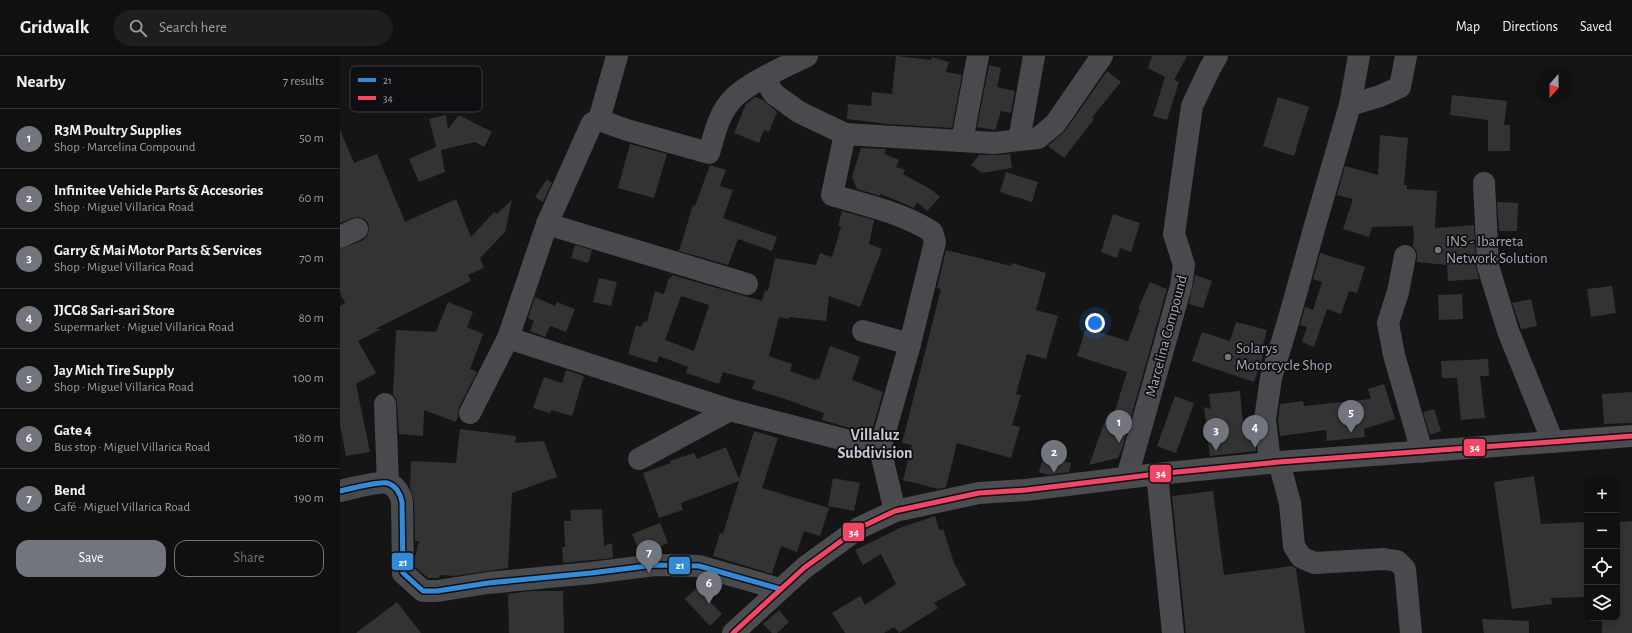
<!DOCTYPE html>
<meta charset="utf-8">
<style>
:root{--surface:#101010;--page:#1e1e1e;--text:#f1f3f6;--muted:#9c9d9f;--line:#303030;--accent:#72757e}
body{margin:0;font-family:"Alegreya Sans",sans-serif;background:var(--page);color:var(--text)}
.controls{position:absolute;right:12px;bottom:12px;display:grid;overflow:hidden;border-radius:8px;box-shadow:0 2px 6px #0003}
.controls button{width:36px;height:36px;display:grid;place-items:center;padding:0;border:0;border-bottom:1px solid var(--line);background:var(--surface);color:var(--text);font:20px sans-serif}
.compass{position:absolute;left:1196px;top:12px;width:36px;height:36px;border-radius:50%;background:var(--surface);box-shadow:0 2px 6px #0003;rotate:200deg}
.you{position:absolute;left:755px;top:267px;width:14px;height:14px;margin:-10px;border:3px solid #fff;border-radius:50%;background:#1a73e8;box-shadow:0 0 0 6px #1a73e833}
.badge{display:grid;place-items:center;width:26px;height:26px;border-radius:50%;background:var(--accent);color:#fff;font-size:13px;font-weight:700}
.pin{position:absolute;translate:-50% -33px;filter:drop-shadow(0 1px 2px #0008)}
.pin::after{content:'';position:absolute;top:21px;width:14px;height:12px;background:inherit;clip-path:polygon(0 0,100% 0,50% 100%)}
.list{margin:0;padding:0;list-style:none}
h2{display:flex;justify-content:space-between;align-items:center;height:52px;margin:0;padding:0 16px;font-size:17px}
h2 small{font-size:13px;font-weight:400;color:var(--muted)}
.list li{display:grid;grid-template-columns:26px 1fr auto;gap:12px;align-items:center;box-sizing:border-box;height:60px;padding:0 16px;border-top:1px solid var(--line)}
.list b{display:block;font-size:15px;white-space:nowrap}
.list p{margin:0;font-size:13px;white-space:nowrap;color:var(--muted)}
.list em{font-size:13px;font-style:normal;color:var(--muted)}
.actions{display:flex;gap:8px;padding:12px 16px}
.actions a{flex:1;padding:9px 0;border:1px solid var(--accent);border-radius:12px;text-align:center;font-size:14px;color:var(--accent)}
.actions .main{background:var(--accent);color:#fff}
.icon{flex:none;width:22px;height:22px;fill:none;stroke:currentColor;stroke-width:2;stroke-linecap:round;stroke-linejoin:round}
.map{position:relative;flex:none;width:1292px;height:577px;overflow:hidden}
header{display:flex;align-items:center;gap:24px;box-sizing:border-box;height:56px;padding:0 20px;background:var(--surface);border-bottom:1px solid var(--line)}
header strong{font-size:19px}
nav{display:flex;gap:22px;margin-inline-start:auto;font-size:14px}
.search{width:280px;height:36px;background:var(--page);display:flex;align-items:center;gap:10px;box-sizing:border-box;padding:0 14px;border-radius:22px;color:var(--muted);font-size:15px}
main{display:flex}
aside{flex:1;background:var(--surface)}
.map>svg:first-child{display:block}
.building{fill:#333334;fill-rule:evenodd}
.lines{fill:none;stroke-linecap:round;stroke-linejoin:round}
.minor{stroke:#484a4e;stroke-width:22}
.major{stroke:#4b4c4f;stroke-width:22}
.bus-1-casing{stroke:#0f0f11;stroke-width:8}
.bus-2-casing{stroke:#0f0f11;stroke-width:8}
.bus-1{stroke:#338bd7;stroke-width:5}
.bus-2{stroke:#f34667;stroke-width:5}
.poi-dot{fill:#72757e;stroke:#0f0f11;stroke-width:1.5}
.labels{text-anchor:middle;stroke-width:3.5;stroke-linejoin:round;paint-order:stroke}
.poi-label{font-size:15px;fill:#a4a9b7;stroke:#0f0f11;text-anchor:start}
.street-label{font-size:15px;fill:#a4a9b7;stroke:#0f0f11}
.neighbourhood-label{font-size:16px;font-weight:bold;fill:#c6c9d3;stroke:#0f0f11}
.key{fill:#0f0f11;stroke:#3c3d43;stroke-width:1}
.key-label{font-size:11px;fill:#a4a9b7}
.line-badge{stroke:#0f0f11;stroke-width:1.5}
.badge-label{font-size:11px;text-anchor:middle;font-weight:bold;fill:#fff}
</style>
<header>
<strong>Gridwalk</strong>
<div class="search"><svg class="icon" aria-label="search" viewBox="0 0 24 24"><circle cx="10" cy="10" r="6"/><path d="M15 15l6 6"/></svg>Search here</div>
<nav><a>Map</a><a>Directions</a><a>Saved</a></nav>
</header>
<main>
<aside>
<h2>Nearby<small>7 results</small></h2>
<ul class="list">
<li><span class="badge">1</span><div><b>R3M Poultry Supplies</b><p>Shop · Marcelina Compound</p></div><em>50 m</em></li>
<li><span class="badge">2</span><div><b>Infinitee Vehicle Parts &amp; Accesories</b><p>Shop · Miguel Villarica Road</p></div><em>60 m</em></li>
<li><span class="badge">3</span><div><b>Garry &amp; Mai Motor Parts &amp; Services</b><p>Shop · Miguel Villarica Road</p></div><em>70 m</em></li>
<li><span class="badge">4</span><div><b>JJCG8 Sari-sari Store</b><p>Supermarket · Miguel Villarica Road</p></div><em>80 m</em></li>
<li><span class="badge">5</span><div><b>Jay Mich Tire Supply</b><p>Shop · Miguel Villarica Road</p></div><em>100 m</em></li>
<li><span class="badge">6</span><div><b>Gate 4</b><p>Bus stop · Miguel Villarica Road</p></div><em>180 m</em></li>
<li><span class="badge">7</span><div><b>Bend</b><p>Café · Miguel Villarica Road</p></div><em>190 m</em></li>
</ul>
<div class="actions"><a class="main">Save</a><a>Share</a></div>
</aside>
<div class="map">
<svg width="1292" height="577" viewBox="0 0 1292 577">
<rect width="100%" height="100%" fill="#151515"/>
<g class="building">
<polygon points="556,0 591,4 592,1 609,6 606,16 622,19 612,72 548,68 507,63 508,48 531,50 532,36 552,38"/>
<polygon points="812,0 847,0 834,24 839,26 827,64 813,60 825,21 808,12"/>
<polygon points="649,9 661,12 657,31 675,35 671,57 661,55 655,74 654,74 637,71"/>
<polygon points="767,15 781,26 752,61 754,63 724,102 708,90 725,75"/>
<polygon points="1112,39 1167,45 1164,69 1170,69 1170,95 1148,95 1148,64 1110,59"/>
<polygon points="415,41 423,44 437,56 429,76 424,74 419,87 394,77 406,48"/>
<polygon points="938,41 969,51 954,100 923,90"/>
<polygon points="106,59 108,73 119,59 152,76 144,91 135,86 101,94 105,116 79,126 69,103 94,92 96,90 89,63"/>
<polygon points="0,74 14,107 37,98 65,166 116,143 131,181 154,156 157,158 172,144 165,176 140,202 144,212 128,219 131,225 35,273 41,273 18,285 36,317 16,328 30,396 6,400 0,369 0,250 5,247 0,237 0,193 23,184 27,180 29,174 28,167 24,163 18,161 12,162 0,167"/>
<polygon points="1040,79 1068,82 1064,129 1067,129 1067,133 1097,135 1095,172 1134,169 1136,211 1139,223 1108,225 1107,209 1077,206 1077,196 1073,190 1074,175 1073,175 1073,170 1032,171 1029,181 1003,173 1013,143 997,139 1005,110 1038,119"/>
<polygon points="290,88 327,98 314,142 278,132"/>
<polygon points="521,92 546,93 545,98 559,104 556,111 565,114 563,118 592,134 600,141 587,155 577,146 574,152 541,138 540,140 517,133 512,121"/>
<polygon points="670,98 672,112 642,117 631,109 639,99 655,99"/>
<polygon points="370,109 386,114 380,130 393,134 383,162 437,181 432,195 398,183 388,209 339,195 353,149 355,150"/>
<polygon points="666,116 698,126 692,146 660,136"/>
<polygon points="207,123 212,127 203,146 195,141"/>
<polygon points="1157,146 1178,147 1177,175 1159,175"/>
<path d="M502,155L534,164L529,188L542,193L520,251L489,240L486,265L449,261V263L439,261L429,300L452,308L450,315L476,324L477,322L479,323L490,290L520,301L512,324L543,336L531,378L482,364L484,357L442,342L412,333L415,325L383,316L379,328L346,317L348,311L319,300L317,307L288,298L296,269L301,271L304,265L307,266L315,235L324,238L329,222H331L332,219L422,245L425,234L428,235L435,202L476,209L480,197L492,201L501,171L498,170ZM341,240L369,249L354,295L325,284Z"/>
<polygon points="773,158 800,167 791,196 780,192 777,202 761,196"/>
<polygon points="235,189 252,194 248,207 231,202"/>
<polygon points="606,194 671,210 672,207 706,217 696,254 718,260 706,303 687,298 676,338 681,339 672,369 680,371 671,402 617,387 606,431 598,433 563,424 572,389 562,387 601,233 597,232"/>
<polygon points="980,197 1025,211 1017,237 1009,235 1001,258 987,253 974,291 962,286 967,271 960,269 965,251 973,254 982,226 973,223"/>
<polygon points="855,219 872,225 863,252 849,248"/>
<polygon points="259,222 277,226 271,250 253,246"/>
<polygon points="810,226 827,233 782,393 778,402 749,409 766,362 772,364 787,316 737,300 746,272 788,285 800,253 798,253"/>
<polygon points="1272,230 1276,257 1251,261 1247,233"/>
<polygon points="1122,238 1123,263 1099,264 1098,239"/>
<polygon points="195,241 215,250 217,246 235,253 226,276 210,270 205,281 190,275 194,265 188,262"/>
<polygon points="1191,243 1197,270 1181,273 1172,247"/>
<polygon points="108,246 133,256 127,271 143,278 130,313 137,316 119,351 118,360 116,366 84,354 83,380 59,378 57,348 56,342 53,339 56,274 96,276"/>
<polygon points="896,266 927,274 921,296 924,297 914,326 852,305 862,276 890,285"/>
<polygon points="1148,303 1149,320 1140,320 1145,362 1121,364 1117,322 1102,322 1101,305"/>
<polygon points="226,314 244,320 232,360 211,354 210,357 193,352 204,321 222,327"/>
<polygon points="1044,328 1055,363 1024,373 1025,381 987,385 986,374 940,380 938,363 940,348 963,345 964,350 1031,343 1028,333"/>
<polygon points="900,335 903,368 913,366 916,395 870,400 864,351 871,353 869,338"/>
<polygon points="1292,336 1292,367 1264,368 1262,338"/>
<polygon points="835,340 854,347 836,397 817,390"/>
<polygon points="1094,353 1101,375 1090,379 1083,356"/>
<polygon points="120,373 176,380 175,387 204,385 217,421 172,437 168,512 114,520 100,519 99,522 88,522 75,511 75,501 79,485 75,485 74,446 70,431 71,405 116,407"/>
<polygon points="414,375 438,382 422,432 489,452 480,480 464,475 457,496 441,490 432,518 373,500 380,477 383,478 399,425 341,447 343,454 319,462 303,417 331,407 330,405 354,397 357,403 386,391 399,423"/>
<polygon points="704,399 731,407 729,416 708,419 699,416"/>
<polygon points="1194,420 1201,468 1247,466 1247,541 1211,542 1212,548 1172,553 1154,426"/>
<polygon points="493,422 520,427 514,455 488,450"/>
<polygon points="873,435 884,519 953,510 956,513 965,577 846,577 832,440"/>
<polygon points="262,453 264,490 272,487 273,502 223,507 222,491 225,491 224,465 231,465 230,454"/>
<polygon points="595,460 599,474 603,473 614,507 626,529 594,547 598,552 559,577 554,571 544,577 505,577 492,557 520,540 525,549 556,528 541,498 523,509 515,494 562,471"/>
<polygon points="1292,465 1292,577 1262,577 1262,562 1277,562 1277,466"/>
<polygon points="320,467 328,487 301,498 292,478"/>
<polygon points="357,532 382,558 370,570 345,543"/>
<polygon points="191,535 223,535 224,577 169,577 168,538"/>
<polygon points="57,546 81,577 16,577"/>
<polygon points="439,554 449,566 437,577 432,577 423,568"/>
<polygon points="1142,563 1189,565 1189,577 1144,577"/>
</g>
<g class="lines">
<g class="minor">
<polyline points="424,22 434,38 459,56 505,78 654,87 698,82 715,68 762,0"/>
<polyline points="1010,49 1040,40 1060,31 1066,0"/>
<polyline points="259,64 277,0"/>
<path d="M505,78L492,139C525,149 563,157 592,176L595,186L570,288L540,393L555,455"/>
<polyline points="679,84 694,0"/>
<polyline points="622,85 638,0"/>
<polyline points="1144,127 1148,210 1168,275 1213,386"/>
<polyline points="207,168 407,228"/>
<polyline points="0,181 17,173"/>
<polyline points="1065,200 1058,236 1048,267 1054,299 1082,396"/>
<polyline points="523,275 570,288"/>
<polyline points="168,282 390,354 540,393"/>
<polyline points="45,348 48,427"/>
<path d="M130,357L168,282L207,168L252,67L259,64L287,74L369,97C374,80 378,60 390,46C403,29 446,10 467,0"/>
<polyline points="299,403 390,354"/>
<polyline points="939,406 950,447 954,490 961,501 974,507 1044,503 1057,505 1065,513 1071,577"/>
<polyline points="930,407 925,363 931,322 948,266 974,173 1010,49 1019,0"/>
<polyline points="817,418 833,577"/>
<polyline points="787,421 841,230 844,209 834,178 852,50 870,12 877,0"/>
<path d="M0,435C9,433 39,425 47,427C56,429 61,439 62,446L63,517L83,535H97L148,527L251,517L315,509L359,510L440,533"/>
</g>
<polyline class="major" points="393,577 464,512 519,472 555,455 639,437 686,434 817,418 939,406 1292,380"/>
<g class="bus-1-casing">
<path id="bus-1" d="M0,435C9,433 39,425 47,427C56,429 61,439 62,446L63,517L83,535H97L148,527L251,517L315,509L359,510L440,533"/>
</g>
<g class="bus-2-casing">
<polyline id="bus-2" points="393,577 464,512 519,472 555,455 639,437 686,434 817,418 939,406 1292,380"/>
</g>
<use href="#bus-1" class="bus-1"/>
<use href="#bus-2" class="bus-2"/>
</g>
<g class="poi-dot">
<circle cx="1098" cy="194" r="4"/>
<circle cx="888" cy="301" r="4"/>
</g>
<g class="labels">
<g class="poi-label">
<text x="1106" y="190">INS - Ibarreta<tspan x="1106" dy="17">Network Solution</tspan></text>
<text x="896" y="297">Solarys<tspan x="896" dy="17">Motorcycle Shop</tspan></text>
</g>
<g class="street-label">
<text transform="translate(826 280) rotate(-75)" y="5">Marcelina Compound</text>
</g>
<g class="neighbourhood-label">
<text x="535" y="384">Villaluz<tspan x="535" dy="18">Subdivision</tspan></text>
</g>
</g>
<rect x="10" y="10" width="132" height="46" rx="6" class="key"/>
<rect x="18" y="22" width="18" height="4" fill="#338bd7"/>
<rect x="18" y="40" width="18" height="4" fill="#f34667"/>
<g class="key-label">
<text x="43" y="28">21</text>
<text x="43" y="46">34</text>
</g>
<g class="line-badge">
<rect x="1123" y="382" width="23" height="19" rx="4" fill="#f34667"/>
<rect x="809" y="408" width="23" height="19" rx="4" fill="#f34667"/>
<rect x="502" y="466" width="23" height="20" rx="4" fill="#f34667"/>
<rect x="51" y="496" width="23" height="19" rx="4" fill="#338bd7"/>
<rect x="328" y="500" width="23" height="19" rx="4" fill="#338bd7"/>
</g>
<g class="badge-label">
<text x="1135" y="395">34</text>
<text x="821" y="421">34</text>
<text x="514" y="480">34</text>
<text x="63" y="510">21</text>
<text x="340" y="513">21</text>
</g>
</svg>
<div class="controls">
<button>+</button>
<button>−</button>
<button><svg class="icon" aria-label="locate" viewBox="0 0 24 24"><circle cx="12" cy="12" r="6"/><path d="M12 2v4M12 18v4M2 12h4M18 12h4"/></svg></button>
<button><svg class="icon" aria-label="layers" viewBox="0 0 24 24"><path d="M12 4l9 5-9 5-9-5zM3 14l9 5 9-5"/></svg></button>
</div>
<svg class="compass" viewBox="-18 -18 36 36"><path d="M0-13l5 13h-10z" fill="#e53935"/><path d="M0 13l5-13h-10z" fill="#9c9d9f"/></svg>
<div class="you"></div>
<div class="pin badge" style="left:779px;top:387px">1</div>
<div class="pin badge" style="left:714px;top:417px">2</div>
<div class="pin badge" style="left:876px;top:395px">3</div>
<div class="pin badge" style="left:915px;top:392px">4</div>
<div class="pin badge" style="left:1011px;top:377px">5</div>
<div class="pin badge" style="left:369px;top:548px">6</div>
<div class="pin badge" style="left:309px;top:517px">7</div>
</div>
</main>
